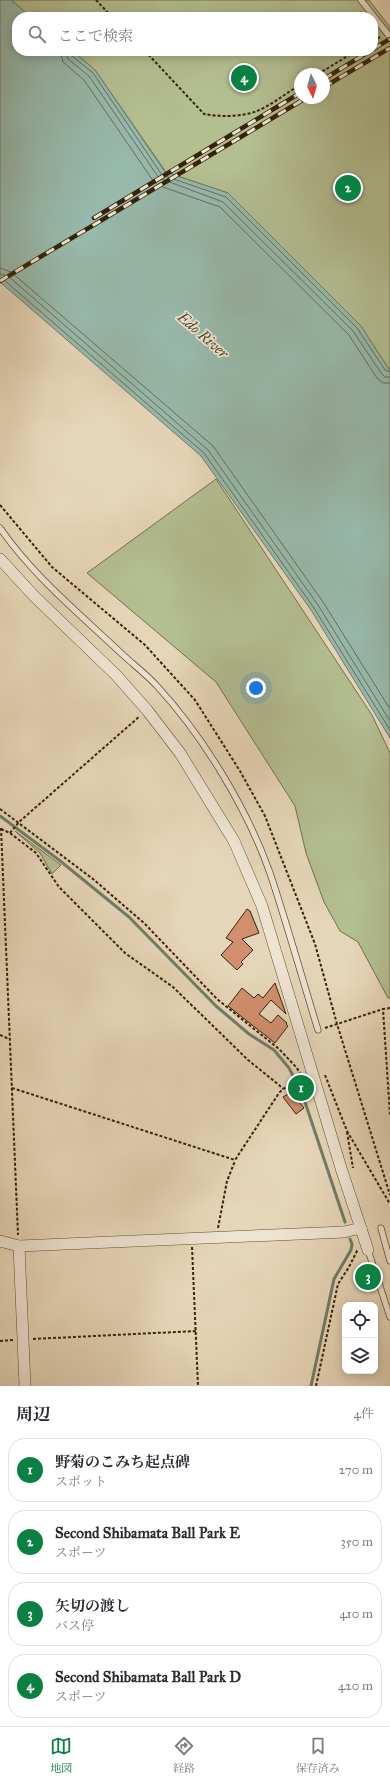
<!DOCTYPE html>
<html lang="ja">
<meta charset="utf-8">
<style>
:root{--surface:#fff;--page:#f7f7f7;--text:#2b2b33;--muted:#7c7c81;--line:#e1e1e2;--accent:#0b8043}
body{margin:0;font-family:"IM FELL Great Primer","Noto Serif JP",serif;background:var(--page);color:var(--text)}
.controls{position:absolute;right:12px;bottom:12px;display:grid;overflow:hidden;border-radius:8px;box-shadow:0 2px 10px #0003}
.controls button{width:36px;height:36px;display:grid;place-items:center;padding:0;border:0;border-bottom:1px solid var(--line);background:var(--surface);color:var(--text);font:20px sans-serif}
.compass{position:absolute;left:294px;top:68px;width:36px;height:36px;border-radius:50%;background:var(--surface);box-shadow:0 2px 10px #0003;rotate:175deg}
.you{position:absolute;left:256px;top:688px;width:14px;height:14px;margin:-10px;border:3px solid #fff;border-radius:50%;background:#1a73e8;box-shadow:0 0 0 6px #1a73e833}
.badge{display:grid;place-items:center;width:26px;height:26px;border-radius:50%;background:var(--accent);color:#fff;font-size:13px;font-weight:700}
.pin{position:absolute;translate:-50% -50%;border:2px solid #fff;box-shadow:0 1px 4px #0006}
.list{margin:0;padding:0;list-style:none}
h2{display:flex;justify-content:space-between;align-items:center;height:52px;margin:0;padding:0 16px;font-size:17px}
h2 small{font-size:13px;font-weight:400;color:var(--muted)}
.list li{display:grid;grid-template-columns:26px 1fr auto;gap:12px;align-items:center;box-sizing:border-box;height:64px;margin:0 8px 8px;padding:0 8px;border:1px solid var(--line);border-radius:16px}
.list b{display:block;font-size:15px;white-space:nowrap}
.list p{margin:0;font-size:13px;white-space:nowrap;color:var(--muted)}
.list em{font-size:13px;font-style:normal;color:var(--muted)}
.icon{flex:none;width:22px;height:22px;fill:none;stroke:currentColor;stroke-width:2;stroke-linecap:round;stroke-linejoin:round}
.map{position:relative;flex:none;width:390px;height:1386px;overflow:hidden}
.search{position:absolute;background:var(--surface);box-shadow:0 2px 10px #0003;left:12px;right:12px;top:12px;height:44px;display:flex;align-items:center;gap:10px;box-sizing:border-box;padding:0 14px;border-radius:16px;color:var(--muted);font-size:15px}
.sheet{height:340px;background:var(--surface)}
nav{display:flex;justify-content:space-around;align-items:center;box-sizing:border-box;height:56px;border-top:1px solid var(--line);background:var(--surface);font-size:11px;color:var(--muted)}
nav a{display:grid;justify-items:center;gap:2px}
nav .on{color:var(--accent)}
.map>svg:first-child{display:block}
.green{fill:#b3be91;stroke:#74704c;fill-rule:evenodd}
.water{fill:#97b9ab;stroke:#707d69}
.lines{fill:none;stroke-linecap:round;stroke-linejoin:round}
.shore{stroke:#666e59;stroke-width:1}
.stream{stroke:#707d69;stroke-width:3}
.building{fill:#d18f6f;stroke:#362307}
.service-casing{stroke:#625034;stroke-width:7}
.minor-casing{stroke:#625034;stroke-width:12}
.path{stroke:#362307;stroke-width:2;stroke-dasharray:3 2;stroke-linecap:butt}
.service{stroke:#efe4d2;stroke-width:5.5}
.minor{stroke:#efe4d2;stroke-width:11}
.rail-casing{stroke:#362307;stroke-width:4.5}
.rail{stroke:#efe4d2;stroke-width:3;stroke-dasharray:9;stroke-linecap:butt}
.labels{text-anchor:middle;stroke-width:3.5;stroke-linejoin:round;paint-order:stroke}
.water-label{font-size:15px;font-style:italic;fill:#4e4830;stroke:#efe4d2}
</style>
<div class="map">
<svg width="390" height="1386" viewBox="0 0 390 1386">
<rect width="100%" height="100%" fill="#e6d6b9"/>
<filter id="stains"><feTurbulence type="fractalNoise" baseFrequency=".005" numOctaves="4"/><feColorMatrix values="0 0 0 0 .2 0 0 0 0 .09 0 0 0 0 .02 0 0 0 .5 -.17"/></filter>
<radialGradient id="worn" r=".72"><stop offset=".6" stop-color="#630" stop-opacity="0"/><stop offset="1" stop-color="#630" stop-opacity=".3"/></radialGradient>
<g class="green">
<path d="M11,0H369L390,27V371L361,326L228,193L166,172L95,70L73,51H373V17H31ZM300,74H324V98H300Z"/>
<polygon points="216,479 372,715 390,753 390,998 388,998 358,942 340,931 324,902 306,853 295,806 216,682 87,573"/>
<polygon points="15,831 61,865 52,874 40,853"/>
</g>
<polygon class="water" points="0,0 11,0 31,17 17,17 17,51 73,51 95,70 165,172 228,193 361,326 390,371 390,738 311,610 201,456 0,282"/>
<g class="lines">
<g class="shore">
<polyline points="60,51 63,62 84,80 154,182 160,186 220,207 349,335 377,378 383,383 390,383"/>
<polyline points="66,51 68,59 89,76 159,178 223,202 353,331 381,373 385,377 390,377"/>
<polyline points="71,51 72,56 93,73 162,175 226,197 357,328 385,370 390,372"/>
<polyline points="0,268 11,272 213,446 323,602 390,709"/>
<polyline points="0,274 8,276 208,450 318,605 390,721"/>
<polyline points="0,279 4,280 204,453 314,608 390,730"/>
</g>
<g class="stream">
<polyline points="0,816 59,860 129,917 216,1006 249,1034 274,1050 289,1068 302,1093 345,1222"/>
<polyline points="311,1386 334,1279 351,1250 352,1244 350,1239"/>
</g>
</g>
<g class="building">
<polygon points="247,909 250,911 259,933 242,939 253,950 241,962 243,964 237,970 221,955 233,942 226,938"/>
<polygon points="275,983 286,1014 271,1000 259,1014 271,1023 278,1015 287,1023 286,1024 288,1026 275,1043 228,1006 242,988 254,998 258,994 263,998"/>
<polygon points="295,1090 300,1103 304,1108 296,1114 283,1097"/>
</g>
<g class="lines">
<g class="service-casing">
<g id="service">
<polyline points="361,0 390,37"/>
<path d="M0,528C33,576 81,615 123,655C134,665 147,675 157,686C203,736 247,808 270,873C287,924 302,978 318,1030"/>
<polyline points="381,1228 390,1261"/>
<polyline points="368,1250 390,1317"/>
</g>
</g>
<g class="minor-casing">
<g id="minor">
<polyline points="0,559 34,596 116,675 147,710 180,753 234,841 262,906 341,1168 368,1250"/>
<polyline points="0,1241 19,1246 344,1232 361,1228"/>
<polyline points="19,1246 25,1386"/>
</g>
</g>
<g class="path">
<polyline points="96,0 112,17"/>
<polyline points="373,41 380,37"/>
<path d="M145,51L204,114C220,117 242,117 257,111C272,105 286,93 300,85"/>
<polyline points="318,74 356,51"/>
<polyline points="0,505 52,567 145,645 195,700 240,771 265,816 315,944 337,1024 390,1195"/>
<polyline points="0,809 93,879 144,923 217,999 279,1049 297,1068 302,1078"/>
<polyline points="1,828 18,1235"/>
<polyline points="1,829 10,833 36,853 59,887 125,953 173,987 248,1060 279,1085 283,1089"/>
<polyline points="10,833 19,822 140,716"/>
<polyline points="390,1008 383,1009 390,1115"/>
<polyline points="325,1028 383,1009"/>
<polyline points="0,1035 9,1039"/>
<polyline points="325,1075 347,1131 390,1204"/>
<polyline points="12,1088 235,1160 279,1093 283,1089 303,1079"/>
<polyline points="347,1132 353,1168"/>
<polyline points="218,1228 227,1181 235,1161"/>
<polyline points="192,1247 198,1386"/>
<polyline points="33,1339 196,1331"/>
<polyline points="0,1341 13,1340"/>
<polyline points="316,1386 338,1284 349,1267 358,1249"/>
</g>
<use href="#service" class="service"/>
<use href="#minor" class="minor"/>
<g class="rail-casing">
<g id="rail">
<polyline points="373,49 390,39"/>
<polyline points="324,79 370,51"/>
<polyline points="324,87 390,48"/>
<polyline points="94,218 300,93"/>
<polyline points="0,281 306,98"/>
</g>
</g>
<use href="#rail" class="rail"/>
</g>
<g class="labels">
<g class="water-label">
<text transform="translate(203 335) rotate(41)" y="5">Edo River</text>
</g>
</g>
<rect width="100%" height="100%" filter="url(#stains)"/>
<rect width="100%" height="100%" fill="url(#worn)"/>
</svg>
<div class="controls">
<button><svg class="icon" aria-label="locate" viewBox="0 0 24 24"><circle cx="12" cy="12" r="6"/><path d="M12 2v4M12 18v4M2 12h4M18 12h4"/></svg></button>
<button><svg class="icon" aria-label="layers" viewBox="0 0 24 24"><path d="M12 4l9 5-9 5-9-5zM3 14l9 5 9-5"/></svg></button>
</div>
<svg class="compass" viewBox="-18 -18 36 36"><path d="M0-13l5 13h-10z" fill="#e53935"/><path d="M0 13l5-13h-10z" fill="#7c7c81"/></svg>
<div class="you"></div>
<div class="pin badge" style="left:301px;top:1088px">1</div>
<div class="pin badge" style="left:348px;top:188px">2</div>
<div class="pin badge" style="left:368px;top:1277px">3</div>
<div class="pin badge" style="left:244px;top:78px">4</div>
<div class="search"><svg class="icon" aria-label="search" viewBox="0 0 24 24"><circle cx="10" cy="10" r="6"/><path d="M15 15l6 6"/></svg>ここで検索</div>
</div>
<section class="sheet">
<h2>周辺<small>4件</small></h2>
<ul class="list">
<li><span class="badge">1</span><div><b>野菊のこみち起点碑</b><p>スポット</p></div><em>270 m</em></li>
<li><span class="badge">2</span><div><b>Second Shibamata Ball Park E</b><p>スポーツ</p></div><em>350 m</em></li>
<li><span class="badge">3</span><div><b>矢切の渡し</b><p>バス停</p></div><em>410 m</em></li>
<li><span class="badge">4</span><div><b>Second Shibamata Ball Park D</b><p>スポーツ</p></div><em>420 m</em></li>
</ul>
</section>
<nav>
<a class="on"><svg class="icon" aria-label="map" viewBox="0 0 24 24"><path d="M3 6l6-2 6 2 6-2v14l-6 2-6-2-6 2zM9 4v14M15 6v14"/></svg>地図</a>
<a><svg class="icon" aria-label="directions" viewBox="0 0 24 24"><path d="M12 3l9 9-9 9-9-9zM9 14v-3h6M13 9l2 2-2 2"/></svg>経路</a>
<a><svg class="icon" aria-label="saved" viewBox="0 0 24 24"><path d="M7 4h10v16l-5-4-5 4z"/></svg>保存済み</a>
</nav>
